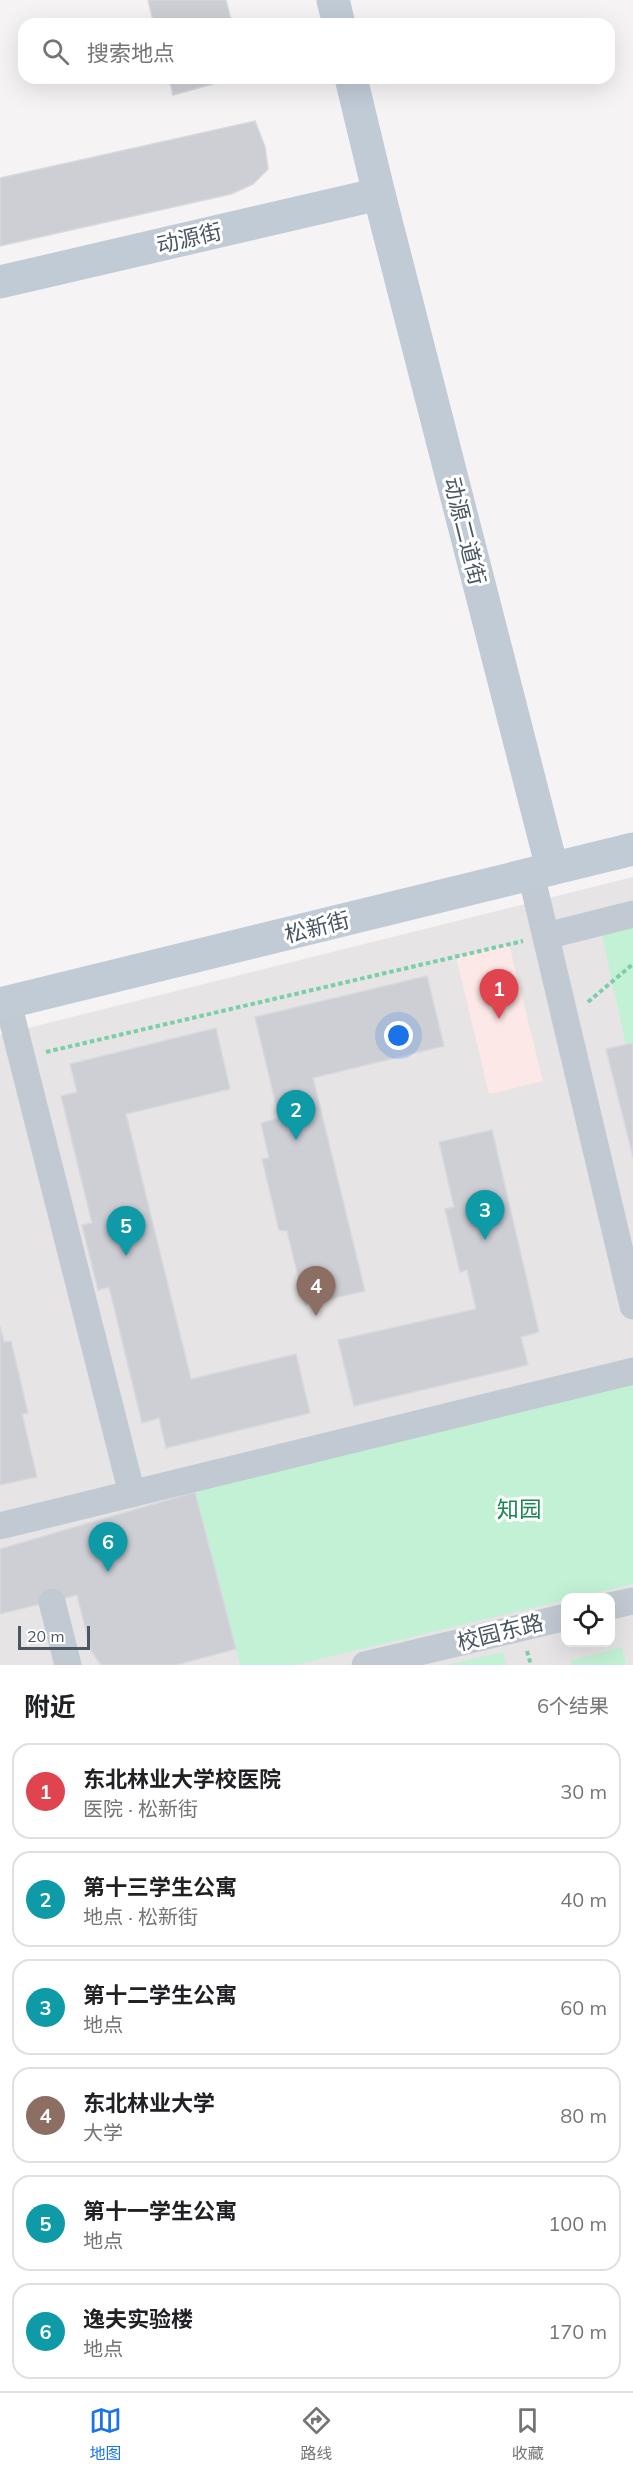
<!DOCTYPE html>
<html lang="zh">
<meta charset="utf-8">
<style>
:root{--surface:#fff;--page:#f2f2f2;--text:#202124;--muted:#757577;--line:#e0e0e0;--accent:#1a73e8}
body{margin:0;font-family:Mulish,"Noto Sans SC",sans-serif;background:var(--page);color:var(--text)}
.controls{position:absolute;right:18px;bottom:18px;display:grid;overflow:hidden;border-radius:12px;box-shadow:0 6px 24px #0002}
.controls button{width:54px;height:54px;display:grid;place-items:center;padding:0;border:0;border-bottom:2px solid var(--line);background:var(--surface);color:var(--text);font:30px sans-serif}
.scale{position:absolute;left:18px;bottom:15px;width:72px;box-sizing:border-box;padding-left:6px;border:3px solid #4a5661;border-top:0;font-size:16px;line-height:21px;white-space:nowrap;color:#4a5661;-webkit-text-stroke:4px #fff;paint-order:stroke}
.you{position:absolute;left:399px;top:1036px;width:21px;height:21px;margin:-15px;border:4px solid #fff;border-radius:50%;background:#1a73e8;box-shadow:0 0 0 9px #1a73e833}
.badge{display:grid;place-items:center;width:39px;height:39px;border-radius:50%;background:var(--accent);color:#fff;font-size:20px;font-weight:700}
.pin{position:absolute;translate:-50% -50px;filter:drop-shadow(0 2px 3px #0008)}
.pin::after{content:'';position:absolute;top:32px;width:21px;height:18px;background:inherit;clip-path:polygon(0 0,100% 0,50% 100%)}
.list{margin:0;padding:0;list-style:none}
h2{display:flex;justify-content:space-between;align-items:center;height:78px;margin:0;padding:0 24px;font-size:26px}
h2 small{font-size:20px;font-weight:400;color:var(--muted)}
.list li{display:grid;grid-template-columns:39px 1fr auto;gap:18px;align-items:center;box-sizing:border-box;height:96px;margin:0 12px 12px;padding:0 12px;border:2px solid var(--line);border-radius:18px}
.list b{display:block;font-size:22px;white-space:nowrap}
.list p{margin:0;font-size:20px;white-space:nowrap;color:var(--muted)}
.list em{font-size:20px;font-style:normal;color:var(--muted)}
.icon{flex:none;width:33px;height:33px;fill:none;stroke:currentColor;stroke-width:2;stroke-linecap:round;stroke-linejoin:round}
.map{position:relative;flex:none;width:633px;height:1665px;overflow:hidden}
.search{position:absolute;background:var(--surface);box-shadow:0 6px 24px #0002;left:18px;right:18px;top:18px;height:66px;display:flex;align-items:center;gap:15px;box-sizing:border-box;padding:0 21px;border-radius:18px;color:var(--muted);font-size:22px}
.sheet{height:726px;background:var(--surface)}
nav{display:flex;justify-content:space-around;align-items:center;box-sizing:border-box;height:84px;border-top:2px solid var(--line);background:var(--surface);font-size:16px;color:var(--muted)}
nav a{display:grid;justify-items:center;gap:3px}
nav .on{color:var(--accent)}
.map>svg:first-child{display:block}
.education{fill:#e6e4e5;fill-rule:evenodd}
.medical{fill:#fce8e6}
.green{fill:#c3f1d5}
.building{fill:#cdcfd5;stroke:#d7d9de;stroke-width:1.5}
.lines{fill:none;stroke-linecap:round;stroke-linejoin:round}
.path{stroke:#7ad0a6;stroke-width:4;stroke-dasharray:4.5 3;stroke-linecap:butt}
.street{stroke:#c1cad2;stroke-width:27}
.secondary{stroke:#c1cbd6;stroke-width:33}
.labels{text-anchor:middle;stroke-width:6;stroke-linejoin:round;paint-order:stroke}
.street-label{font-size:22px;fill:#4a5661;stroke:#fff}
.park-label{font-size:22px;fill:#17864f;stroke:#fff}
</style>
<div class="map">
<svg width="633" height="1665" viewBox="0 0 633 1665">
<rect width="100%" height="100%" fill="#f5f3f3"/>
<path class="education" d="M633,877V1665H0V1035ZM566,1598H610V1642H566Z"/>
<polygon class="medical" points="509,944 543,1081 489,1094 456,957"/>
<g class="green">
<polygon points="633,927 633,1043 626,1045 602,935"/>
<polygon points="633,1378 633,1584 577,1597 566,1598 565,1600 295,1665 240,1665 193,1485"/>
<polygon points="622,1647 626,1665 571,1665 570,1661"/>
<polygon points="503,1652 506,1665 447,1665"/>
</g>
<g class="building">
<polygon points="148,0 226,0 232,24 154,24"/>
<polygon points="169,78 234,78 173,95"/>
<polygon points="255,121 265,147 268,169 253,184 231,194 0,246 0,178"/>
<polygon points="427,976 444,1046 313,1078 365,1291 305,1305 287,1231 279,1230 262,1159 269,1158 261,1123 279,1118 255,1017"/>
<polygon points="216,1028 230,1089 126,1114 191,1379 296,1354 310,1413 166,1448 159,1418 142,1423 109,1287 98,1290 82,1225 92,1223 61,1096 77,1092 70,1064"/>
<polygon points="633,1043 633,1157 606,1049"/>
<polygon points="492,1130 539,1332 521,1337 528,1365 354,1406 338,1340 476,1309 467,1270 460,1272 445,1209 454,1207 439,1142"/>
<polygon points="0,1326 4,1342 11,1341 28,1413 22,1414 37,1477 0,1485"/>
<polygon points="195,1492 236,1649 176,1665 101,1665 91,1651 77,1595 0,1614 0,1549"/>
</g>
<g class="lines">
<g class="path">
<polyline points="588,1002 633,964"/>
<polyline points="46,1052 523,941"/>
<polyline points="527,1651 531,1665"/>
</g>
<g class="street">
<polyline points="531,874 633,1306"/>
<polyline points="546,936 633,914"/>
<polyline points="8,1003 132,1494"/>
<polyline points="0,1526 633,1371"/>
<polyline points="52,1602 68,1665"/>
<polyline points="610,1606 633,1601"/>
<polyline points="365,1665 566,1617"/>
</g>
<g class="secondary">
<polyline points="333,0 339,24"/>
<polyline points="351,78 379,194 552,868"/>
<polyline points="0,282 379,194"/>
<polyline points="0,1004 633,849"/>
</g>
</g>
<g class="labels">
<g class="street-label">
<text transform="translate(189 238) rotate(-13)" y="8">动源街</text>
<text transform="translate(465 531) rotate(76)" y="8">动源二道街</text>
<text transform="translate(317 927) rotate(-14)" y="8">松新街</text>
<text transform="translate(500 1632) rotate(-14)" y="8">校园东路</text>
</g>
<g class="park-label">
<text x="519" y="1517">知园</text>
</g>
</g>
</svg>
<div class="controls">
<button><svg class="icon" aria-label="locate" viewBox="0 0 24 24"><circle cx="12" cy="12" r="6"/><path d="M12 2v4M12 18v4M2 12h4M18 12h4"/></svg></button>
</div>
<div class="scale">20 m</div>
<div class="you"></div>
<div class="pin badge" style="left:499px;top:1019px;background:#e0444e">1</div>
<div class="pin badge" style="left:296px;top:1140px;background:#0f9aa8">2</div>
<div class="pin badge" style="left:485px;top:1240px;background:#0f9aa8">3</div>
<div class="pin badge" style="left:316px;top:1316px;background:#8d6e63">4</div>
<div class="pin badge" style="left:126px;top:1256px;background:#0f9aa8">5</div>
<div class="pin badge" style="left:108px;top:1572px;background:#0f9aa8">6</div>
<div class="search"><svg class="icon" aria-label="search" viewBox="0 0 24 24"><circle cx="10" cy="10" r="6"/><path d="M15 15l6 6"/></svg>搜索地点</div>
</div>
<section class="sheet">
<h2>附近<small>6个结果</small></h2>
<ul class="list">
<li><span class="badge" style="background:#e0444e">1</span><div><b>东北林业大学校医院</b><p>医院 · 松新街</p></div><em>30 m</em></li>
<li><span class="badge" style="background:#0f9aa8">2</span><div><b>第十三学生公寓</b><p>地点 · 松新街</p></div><em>40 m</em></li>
<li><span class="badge" style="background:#0f9aa8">3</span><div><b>第十二学生公寓</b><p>地点</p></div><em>60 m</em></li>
<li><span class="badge" style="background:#8d6e63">4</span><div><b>东北林业大学</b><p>大学</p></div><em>80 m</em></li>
<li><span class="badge" style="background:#0f9aa8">5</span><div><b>第十一学生公寓</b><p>地点</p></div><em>100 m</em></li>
<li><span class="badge" style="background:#0f9aa8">6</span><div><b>逸夫实验楼</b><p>地点</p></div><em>170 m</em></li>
</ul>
</section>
<nav>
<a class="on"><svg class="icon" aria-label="map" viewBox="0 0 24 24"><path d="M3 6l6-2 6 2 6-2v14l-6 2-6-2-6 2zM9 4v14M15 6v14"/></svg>地图</a>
<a><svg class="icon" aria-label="directions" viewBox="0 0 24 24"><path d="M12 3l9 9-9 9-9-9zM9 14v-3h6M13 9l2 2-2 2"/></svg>路线</a>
<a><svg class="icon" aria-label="saved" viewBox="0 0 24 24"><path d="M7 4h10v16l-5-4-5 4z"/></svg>收藏</a>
</nav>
